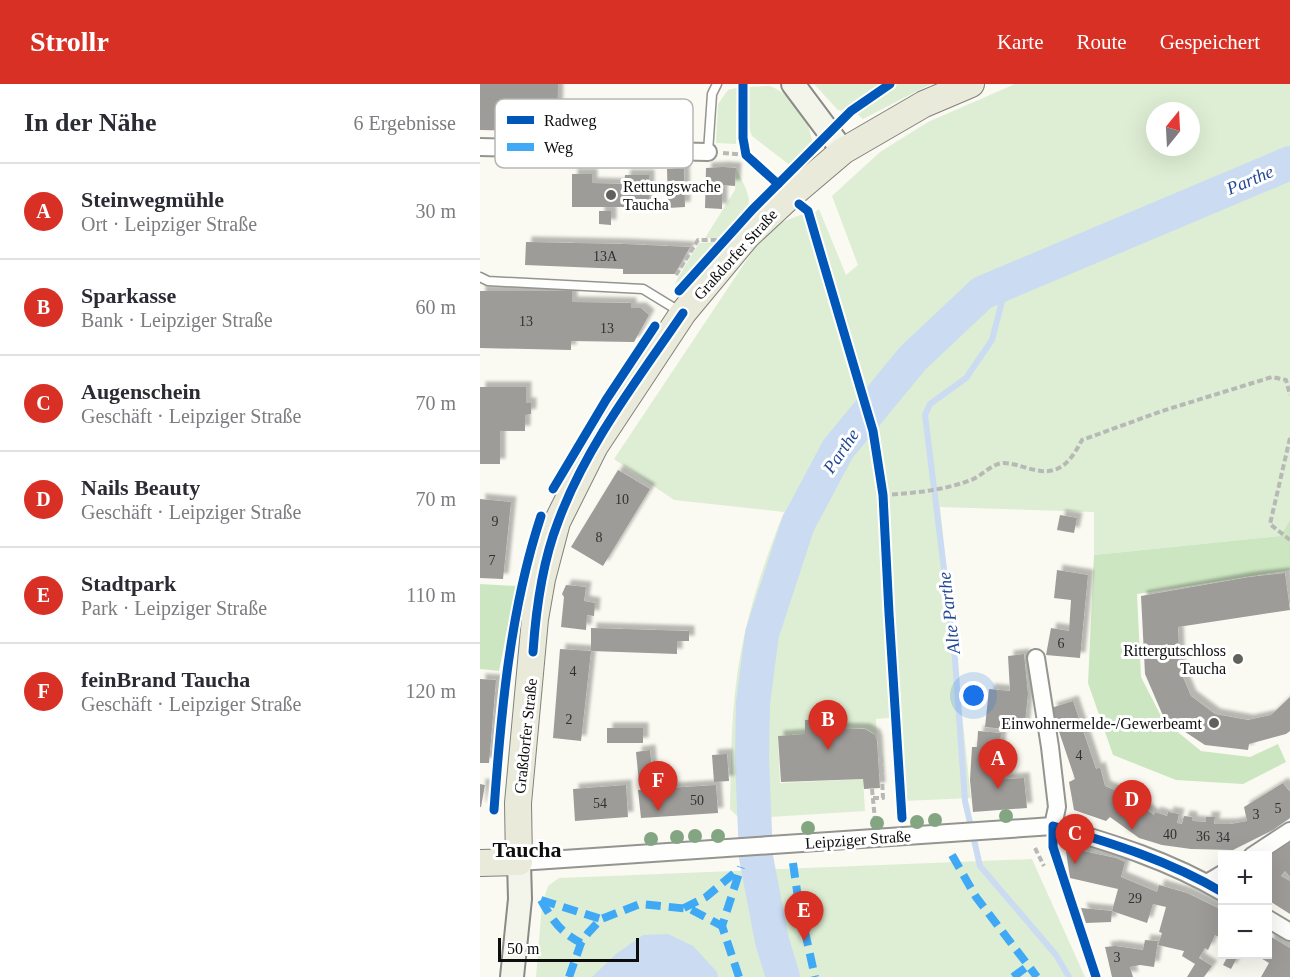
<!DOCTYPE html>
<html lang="de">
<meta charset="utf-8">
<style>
:root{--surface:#fff;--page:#f7f7f7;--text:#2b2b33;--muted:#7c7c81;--line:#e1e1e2;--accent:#d93025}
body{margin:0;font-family:Georgia,serif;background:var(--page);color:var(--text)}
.controls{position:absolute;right:18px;bottom:18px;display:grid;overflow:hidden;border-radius:0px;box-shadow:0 6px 24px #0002}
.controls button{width:54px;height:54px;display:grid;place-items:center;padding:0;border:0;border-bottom:2px solid var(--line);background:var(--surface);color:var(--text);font:30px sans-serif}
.compass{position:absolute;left:666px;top:18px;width:54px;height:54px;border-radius:50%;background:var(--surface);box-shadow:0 6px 24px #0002;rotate:18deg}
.scale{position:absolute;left:18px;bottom:15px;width:141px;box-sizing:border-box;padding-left:6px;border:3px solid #0d0d0d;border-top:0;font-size:16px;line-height:21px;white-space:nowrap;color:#0d0d0d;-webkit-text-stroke:4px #fff;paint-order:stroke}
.you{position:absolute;left:494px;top:612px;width:21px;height:21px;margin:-15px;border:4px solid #fff;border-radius:50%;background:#1a73e8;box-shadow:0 0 0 9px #1a73e833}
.badge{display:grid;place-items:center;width:39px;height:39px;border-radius:50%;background:var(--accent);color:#fff;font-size:20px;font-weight:700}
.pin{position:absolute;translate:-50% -50px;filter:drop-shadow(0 2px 3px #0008)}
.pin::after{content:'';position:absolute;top:32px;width:21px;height:18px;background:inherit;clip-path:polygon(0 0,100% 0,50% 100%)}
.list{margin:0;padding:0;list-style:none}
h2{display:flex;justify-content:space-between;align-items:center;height:78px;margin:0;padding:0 24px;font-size:26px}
h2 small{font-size:20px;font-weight:400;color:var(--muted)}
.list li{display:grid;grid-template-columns:39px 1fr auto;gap:18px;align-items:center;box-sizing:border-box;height:96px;padding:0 24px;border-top:2px solid var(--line)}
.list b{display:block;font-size:22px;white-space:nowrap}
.list p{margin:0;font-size:20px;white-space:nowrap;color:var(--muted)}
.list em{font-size:20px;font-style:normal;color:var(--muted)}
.map{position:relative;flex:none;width:810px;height:893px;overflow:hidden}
header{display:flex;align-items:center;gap:36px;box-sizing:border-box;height:84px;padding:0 30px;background:var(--accent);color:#fff}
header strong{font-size:28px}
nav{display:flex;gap:33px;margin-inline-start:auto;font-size:21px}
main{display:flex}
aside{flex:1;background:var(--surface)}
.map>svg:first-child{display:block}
.green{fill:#deeed4;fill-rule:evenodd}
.forest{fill:#cde6c2}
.water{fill:#cbdbf1}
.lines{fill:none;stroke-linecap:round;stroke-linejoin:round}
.stream{stroke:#cbdbf1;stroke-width:6}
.river{stroke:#cbdbf1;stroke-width:34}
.building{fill:#9d9c98;filter:url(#shadow)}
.lane-casing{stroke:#949490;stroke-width:11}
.street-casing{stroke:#949490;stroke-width:20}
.secondary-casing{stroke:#8a8a87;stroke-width:26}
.primary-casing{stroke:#81817d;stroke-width:28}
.path{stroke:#b8b8b6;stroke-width:4;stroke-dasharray:6 3;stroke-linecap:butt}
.lane{stroke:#fefefd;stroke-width:8}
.street{stroke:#fefefd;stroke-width:16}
.secondary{stroke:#f3f4ea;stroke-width:22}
.primary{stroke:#eaeada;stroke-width:26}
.quiet{stroke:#3fa9f5;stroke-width:8;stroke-dasharray:15 8;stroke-linecap:butt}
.cycleway-casing{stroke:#fff;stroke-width:13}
.cycleway{stroke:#0057b8;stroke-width:9}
.tree{fill:#84a581}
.poi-dot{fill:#60605d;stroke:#fff;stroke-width:2}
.labels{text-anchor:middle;stroke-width:6;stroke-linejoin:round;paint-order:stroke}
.number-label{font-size:14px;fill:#313130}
.poi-label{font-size:16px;fill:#0d0d0d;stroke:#fff;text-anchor:end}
.street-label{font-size:16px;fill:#0d0d0d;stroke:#fff}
.water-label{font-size:18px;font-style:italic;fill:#204895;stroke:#fff}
.district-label{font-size:22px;font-weight:bold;fill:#0d0d0d;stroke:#fff}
.key{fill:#fff;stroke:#b6b6b6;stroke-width:1.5}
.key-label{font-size:16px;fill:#0d0d0d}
</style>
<header>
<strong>Strollr</strong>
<nav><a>Karte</a><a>Route</a><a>Gespeichert</a></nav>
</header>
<main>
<aside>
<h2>In der Nähe<small>6 Ergebnisse</small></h2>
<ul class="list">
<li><span class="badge">A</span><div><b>Steinwegmühle</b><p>Ort · Leipziger Straße</p></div><em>30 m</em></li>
<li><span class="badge">B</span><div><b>Sparkasse</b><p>Bank · Leipziger Straße</p></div><em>60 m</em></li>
<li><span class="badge">C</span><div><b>Augenschein</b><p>Geschäft · Leipziger Straße</p></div><em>70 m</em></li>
<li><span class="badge">D</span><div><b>Nails Beauty</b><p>Geschäft · Leipziger Straße</p></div><em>70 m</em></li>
<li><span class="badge">E</span><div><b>Stadtpark</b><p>Park · Leipziger Straße</p></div><em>110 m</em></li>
<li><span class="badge">F</span><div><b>feinBrand Taucha</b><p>Geschäft · Leipziger Straße</p></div><em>120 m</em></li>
</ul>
</aside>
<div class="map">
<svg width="810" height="893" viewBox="0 0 810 893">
<defs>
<filter id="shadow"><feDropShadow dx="5.5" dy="-5.5" stdDeviation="1.5" flood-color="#0004"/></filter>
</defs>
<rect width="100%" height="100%" fill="#fafaf2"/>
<g class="green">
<polygon points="334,0 451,0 383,35 376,29 358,26"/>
<path d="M535,0H810V436L800,452L614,471V428L460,423L491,714L424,717L419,633L396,635L397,657L393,649L385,644L363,645L341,635L325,636V650L298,653L300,699L383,695L385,727L260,735L250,725C251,675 251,623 260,573C269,523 285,475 304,428L194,416L134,375L278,159L302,138L323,130L381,318L395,312L471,227L386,305L333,130L339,125L366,191L378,181L352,112L400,68L448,38ZM675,27H711V63H675Z"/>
<path d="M290,2C317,14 327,32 333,60L311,82L272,52L267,37V3Z"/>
<polygon points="257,4 256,60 236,59 238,20 248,6"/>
<path d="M256,84C260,93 268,106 269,116C269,131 249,145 240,154H225L255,106Z"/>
<polygon points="236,158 203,197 195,199 219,159"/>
<polygon points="552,775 605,893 56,893 62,820 68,802 79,794"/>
</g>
<g class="forest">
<polygon points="810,436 810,486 657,510 661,593 683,636 721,667 770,673 798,660 806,678 763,700 696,696 633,671 608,599 614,471 800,452"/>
<polygon points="0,500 36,502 19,587 0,585"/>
</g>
<polygon class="water" points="188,850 213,862 237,888 238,893 112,893 136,870 163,851"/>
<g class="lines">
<polyline class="stream" points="527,198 512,256 486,294 450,320 445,331 475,575 485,717 500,782 576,871 589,893"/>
<polyline class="river" points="303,893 292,857 276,773 272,675 273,619 282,550 318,440 358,365 433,274 502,209 810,79"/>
</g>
<g class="building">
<polygon points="0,0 78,0 77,48 0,46"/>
<polygon points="243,83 256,84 255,102 242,101 242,125 225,124 226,84"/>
<polygon points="187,85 204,85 205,123 188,124"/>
<polygon points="92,90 112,90 112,99 144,100 145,91 169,91 169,123 92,123"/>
<polygon points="119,127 131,127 131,141 119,140"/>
<polygon points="46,158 144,160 210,163 195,190 143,190 143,185 45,181"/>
<polygon points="0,207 92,207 92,218 151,219 151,224 161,224 169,231 154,258 91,257 91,266 0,264"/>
<polygon points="0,303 46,303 46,319 51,319 51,330 45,331 45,347 20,347 20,380 0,380"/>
<polygon points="138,386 170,405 123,482 91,463"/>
<polygon points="0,415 31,418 23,495 0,494"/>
<polygon points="580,431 597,434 594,449 577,446"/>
<polygon points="577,486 608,491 600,574 566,571 571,544 589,547 591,516 574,514"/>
<polygon points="805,489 810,526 698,543 700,586 711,612 735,630 768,636 791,631 810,613 810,647 806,650 769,660 768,666 725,661 684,634 665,590 661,512 769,493"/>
<polygon points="86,501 106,503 104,517 115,519 114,532 107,531 106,546 81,543 84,513 82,510"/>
<polygon points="111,544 209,547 209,557 197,557 197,570 111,567 101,657 73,654 80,565 111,567"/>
<polygon points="544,570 548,610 544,647 505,643 509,605 530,607 528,572"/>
<polygon points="0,595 16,596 9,679 0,679"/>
<polygon points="593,617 616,685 620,683 625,702 646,711 674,731 675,728 687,732 688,728 699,730 697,739 702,740 704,732 712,733 712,737 726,738 726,733 735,733 734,740 751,740 767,737 764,723 803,699 809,707 810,706 810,734 793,746 753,766 711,765 682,761 659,754 630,733 626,737 594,726 589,698 595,695 571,624"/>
<polygon points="341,635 358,644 385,645 395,651 397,657 400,704 384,705 383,695 301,698 298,652 325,650 325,636"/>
<rect x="127" y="644" width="36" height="15"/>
<polygon points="498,647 521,649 520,665 515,665 513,696 544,694 547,724 493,728 490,696 492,663 497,663"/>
<polygon points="170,666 173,698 159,699 156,668"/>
<polygon points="247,670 249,697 234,698 232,671"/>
<polygon points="0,700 5,701 1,723 0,723"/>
<polygon points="146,701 148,733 95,737 93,705"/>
<polygon points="236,701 238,729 161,734 158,706"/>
<polygon points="810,759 810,793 805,787 801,792 810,797 810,830 788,816 788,773"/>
<polygon points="589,764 636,774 645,778 641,793 677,808 679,801 707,809 742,826 742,855 735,851 728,866 725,864 719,874 732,882 724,893 707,893 715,880 702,872 704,867 678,861 682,849 679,848 686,823 673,820 667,839 632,827 631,838 606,839 601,824 632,827 638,805 590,794 586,767"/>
<polygon points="788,851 810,864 810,893 781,893 789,879 774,870 788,870"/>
<polygon points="665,856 678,857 674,883 660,881 650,883 653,893 632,893 625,863 635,862 663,866"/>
<polygon points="749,870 759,870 751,885 743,881"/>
</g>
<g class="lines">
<g class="lane-casing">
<g id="lane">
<polyline points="228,68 232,10 237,0"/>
<polyline points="0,193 8,197 163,205 199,227"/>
<polyline points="573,742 573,763 616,893"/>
</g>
</g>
<g class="street-casing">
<g id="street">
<polyline points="0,63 228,68"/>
<polyline points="556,574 570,663 577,723 573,742"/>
<polyline points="772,772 810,747"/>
<path d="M39,778L573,742C632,759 690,777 742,808"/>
<polyline points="727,799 742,790"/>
<polyline points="788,835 810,848"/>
</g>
</g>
<g class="secondary-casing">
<g id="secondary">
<polyline points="313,0 363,67"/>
<polyline points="32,893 40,815 39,778"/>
</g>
</g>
<g class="primary-casing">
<polyline id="primary" points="0,779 39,778 38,719 55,535 62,495 77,438 115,362 203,229 267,152 310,112 363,67 444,20 491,0"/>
</g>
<g class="path">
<polyline points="93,33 93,51"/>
<polyline points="243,69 266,71"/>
<polyline points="196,191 218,156 237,156"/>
<polyline points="810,354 790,440 810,456"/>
<path d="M403,411C433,409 462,407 491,396C502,392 511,380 523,379C540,379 557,391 574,386C588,382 596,367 602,356L682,327L792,293L806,296L810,311"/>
<polyline points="392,705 395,736"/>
<polyline points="393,714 403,714 401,674 398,674"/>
<polyline points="555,764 564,782"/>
</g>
<use href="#lane" class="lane"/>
<use href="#street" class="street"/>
<use href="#secondary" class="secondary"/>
<use href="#primary" class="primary"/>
<g class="quiet">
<polyline points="472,771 496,813 557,893"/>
<polyline points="313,779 319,821 335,893"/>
<polyline points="61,816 121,835"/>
<path d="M61,816C73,837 79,847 101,859"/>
<polyline points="204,824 226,813 259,785"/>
<polyline points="89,893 101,859 108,849 121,835 160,820 210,825 242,842"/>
<polyline points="259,893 242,842 261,783"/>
<polyline points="533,893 548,882"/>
</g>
<g class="cycleway-casing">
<g id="cycleway">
<polyline points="263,0 263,54 266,71 298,100"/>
<polyline points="319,120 328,127 393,347 403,411 409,529 422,734"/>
<polyline points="199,207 272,126 371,27 410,0"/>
<polyline points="73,405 126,316 175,242"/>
<path d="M53,568C56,524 62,479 78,438C106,362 158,295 203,229"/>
<path d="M14,726C21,628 30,526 61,432"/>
<path d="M616,893L573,763V742C632,759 690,777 742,808"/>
</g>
</g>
<use href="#cycleway" class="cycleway"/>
</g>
<g class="tree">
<circle cx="526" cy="732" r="7"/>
<circle cx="455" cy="736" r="7"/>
<circle cx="437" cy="738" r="7"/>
<circle cx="397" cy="739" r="7"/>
<circle cx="328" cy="744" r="7"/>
<circle cx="215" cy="752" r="7"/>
<circle cx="238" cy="752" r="7"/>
<circle cx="197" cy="753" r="7"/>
<circle cx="171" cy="755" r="7"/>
</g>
<g class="poi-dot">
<circle cx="131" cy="111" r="6"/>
<circle cx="758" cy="575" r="6"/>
<circle cx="734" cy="639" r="6"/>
</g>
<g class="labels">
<g class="number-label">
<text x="125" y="177">13A</text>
<text x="46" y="242">13</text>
<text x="127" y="249">13</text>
<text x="142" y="420">10</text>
<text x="15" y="442">9</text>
<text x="119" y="458">8</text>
<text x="12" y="481">7</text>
<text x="581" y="564">6</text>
<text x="93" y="592">4</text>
<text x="89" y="640">2</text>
<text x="599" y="676">4</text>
<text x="217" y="721">50</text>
<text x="120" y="724">54</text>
<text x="798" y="729">5</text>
<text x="776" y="735">3</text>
<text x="690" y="755">40</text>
<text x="723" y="757">36</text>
<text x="743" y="758">34</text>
<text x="655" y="819">29</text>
<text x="637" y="878">3</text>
</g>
<g class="poi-label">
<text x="143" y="108" text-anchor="start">Rettungswache<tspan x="143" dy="18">Taucha</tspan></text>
<text x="746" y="572">Rittergutschloss<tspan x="746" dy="18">Taucha</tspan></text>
<text x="722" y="645">Einwohnermelde-/Gewerbeamt</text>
</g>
<g class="street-label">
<text transform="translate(255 170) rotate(-48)" y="6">Graßdorfer Straße</text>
<text transform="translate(45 652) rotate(-84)" y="6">Graßdorfer Straße</text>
<text transform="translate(378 755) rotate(-4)" y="6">Leipziger Straße</text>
</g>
<g class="water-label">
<text transform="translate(770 96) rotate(-23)" y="6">Parthe</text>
<text transform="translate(361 367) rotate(-56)" y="6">Parthe</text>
<text transform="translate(469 529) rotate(-97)" y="6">Alte Parthe</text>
</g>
<g class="district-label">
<text x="47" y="773">Taucha</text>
</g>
</g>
<rect x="15" y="15" width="198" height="69" rx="9" class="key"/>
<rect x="27" y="32" width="27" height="8" fill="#0057b8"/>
<rect x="27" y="59" width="27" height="8" fill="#3fa9f5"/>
<g class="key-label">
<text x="64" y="42">Radweg</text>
<text x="64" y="69">Weg</text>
</g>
</svg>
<div class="controls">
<button>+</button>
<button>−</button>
</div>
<svg class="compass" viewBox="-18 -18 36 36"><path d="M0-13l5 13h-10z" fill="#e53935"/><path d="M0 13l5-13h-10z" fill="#7c7c81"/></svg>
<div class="scale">50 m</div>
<div class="you"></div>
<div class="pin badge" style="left:518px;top:705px">A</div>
<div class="pin badge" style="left:348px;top:666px">B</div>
<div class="pin badge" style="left:595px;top:780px">C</div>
<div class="pin badge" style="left:652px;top:746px">D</div>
<div class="pin badge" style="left:324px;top:857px">E</div>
<div class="pin badge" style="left:178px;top:727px">F</div>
</div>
</main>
